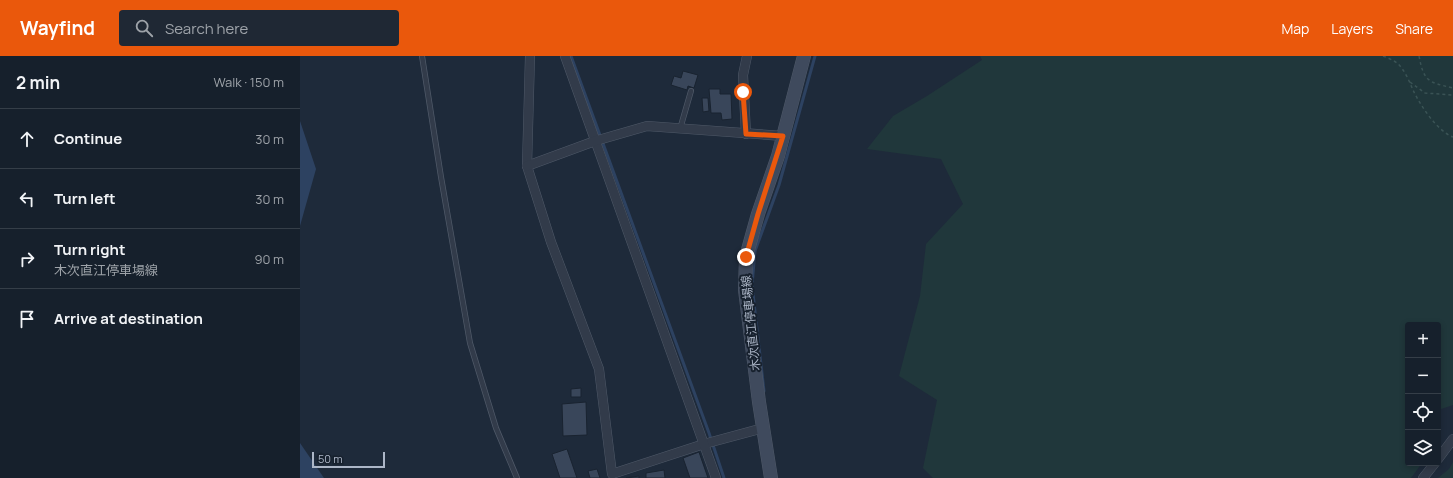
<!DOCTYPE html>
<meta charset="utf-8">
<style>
:root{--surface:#16202c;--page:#1f2834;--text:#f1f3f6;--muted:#9ea3a9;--line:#353e48;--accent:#ea580c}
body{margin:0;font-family:Manrope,"Noto Sans JP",sans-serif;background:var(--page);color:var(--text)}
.controls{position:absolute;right:12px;bottom:12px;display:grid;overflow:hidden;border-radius:4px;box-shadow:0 2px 6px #0003}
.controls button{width:36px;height:36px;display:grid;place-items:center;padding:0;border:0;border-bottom:1px solid var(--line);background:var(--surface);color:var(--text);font:20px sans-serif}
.scale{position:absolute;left:12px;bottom:10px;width:73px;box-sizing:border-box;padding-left:4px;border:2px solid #acb6c7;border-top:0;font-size:11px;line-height:14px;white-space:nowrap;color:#acb6c7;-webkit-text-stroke:3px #17212e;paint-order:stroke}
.stop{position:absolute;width:12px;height:12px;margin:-9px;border:3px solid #ea580c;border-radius:50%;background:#fff}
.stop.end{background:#ea580c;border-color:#fff;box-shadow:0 1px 4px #0008}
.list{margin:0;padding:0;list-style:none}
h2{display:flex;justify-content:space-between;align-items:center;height:52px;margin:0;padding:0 16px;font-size:17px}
h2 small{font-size:13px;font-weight:400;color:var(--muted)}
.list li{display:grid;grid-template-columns:26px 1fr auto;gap:12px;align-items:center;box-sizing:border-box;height:60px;padding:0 16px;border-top:1px solid var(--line)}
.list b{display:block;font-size:15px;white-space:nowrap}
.list p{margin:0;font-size:13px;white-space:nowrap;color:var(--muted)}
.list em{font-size:13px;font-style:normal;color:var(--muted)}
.icon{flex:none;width:22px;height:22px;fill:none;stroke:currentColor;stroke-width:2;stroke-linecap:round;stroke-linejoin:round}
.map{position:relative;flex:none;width:1153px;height:422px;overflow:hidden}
header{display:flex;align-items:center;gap:24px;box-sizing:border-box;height:56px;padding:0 20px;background:var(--accent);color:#fff}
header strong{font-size:19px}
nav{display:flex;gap:22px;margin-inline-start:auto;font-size:14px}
.search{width:280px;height:36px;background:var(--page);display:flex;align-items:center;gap:10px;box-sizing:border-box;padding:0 14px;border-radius:4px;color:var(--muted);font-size:15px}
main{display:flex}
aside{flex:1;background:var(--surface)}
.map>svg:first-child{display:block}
.green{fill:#20373b}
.water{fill:#2d4261}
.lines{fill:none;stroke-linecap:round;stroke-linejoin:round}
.stream{stroke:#2d4261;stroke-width:3}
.building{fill:#39465a;stroke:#192330}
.lane-casing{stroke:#4f5968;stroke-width:6}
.street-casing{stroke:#4f5968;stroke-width:10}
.secondary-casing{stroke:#4f5968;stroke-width:14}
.path{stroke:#3a5355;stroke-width:1.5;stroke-dasharray:3 3;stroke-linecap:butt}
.lane{stroke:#323b4a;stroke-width:4.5}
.street{stroke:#323b4a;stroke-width:9}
.secondary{stroke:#3f4a5d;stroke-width:13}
.route{stroke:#ea580c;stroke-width:5}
.labels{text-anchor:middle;stroke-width:4;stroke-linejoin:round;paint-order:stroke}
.street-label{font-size:12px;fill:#acb6c7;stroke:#17212e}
</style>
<header>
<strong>Wayfind</strong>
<div class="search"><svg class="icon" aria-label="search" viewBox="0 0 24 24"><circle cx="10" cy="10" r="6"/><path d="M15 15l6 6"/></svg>Search here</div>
<nav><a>Map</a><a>Layers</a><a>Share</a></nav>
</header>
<main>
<aside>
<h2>2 min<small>Walk · 150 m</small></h2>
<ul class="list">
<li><svg class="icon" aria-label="ahead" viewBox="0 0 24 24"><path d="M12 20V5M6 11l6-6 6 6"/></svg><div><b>Continue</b></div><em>30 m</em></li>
<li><svg class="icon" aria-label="left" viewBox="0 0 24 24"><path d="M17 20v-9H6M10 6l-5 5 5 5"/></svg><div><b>Turn left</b></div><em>30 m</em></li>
<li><svg class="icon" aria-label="right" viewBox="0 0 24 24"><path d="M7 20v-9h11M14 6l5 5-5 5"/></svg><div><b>Turn right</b><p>木次直江停車場線</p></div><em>90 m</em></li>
<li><svg class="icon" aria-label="arrive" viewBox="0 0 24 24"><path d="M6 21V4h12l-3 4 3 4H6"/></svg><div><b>Arrive at destination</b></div></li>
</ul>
</aside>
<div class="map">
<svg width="1153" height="422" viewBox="0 0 1153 422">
<rect width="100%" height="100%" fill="#1e2a3a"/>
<g class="green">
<polygon points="680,0 1153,0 1153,349 1138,354 1138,269 1108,269 1108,407 1122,407 1111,422 633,422 623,412 637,344 599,320 620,240 626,188 663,148 641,103 567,93 593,60 627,40 682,4"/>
<polygon points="1153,406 1153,422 1138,422 1149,413"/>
</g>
<g class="water">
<polygon points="0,65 16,113 0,170"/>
<polygon points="0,387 24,422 0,422"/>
</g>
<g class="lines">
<g class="stream">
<polyline points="271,0 409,377 424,422"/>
<polyline points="464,335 452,229 455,195 479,129 515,0"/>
</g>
</g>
<g class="building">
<polygon points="383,15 398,19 394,32 388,30 387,34 371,29 374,20 381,22"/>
<polygon points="409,33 420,33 420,38 431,38 432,63 422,64 421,57 411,57"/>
<polygon points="402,42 408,42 409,55 403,56"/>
<polygon points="281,332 281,341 271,341 271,333"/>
<polygon points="286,346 287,379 263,380 262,348"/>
<polygon points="267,393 277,422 260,422 252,398"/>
<polygon points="399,396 408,422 390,422 383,402"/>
<polygon points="297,413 300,422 290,422 288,415"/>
<polygon points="364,414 365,422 346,422 346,417"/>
<polygon points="339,420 339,422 326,422"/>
</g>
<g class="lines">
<g class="lane-casing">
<g id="lane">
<polyline points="122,0 141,121 170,287 196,372 217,422"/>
<polyline points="380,73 391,35"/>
</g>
</g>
<g class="street-casing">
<g id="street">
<polyline points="230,0 227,110 251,186 299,313 312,418 404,388 463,372"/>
<polyline points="265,0 416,422"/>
<polyline points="446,78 443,19 447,0"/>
<polyline points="227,110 295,85 347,70 483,80"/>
<polyline points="1138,403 1153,383"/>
<polyline points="1123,422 1135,407"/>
</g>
</g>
<g class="secondary-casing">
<polyline id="secondary" points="471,422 459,346 445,234 446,201 458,158 478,100 504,0"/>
</g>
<g class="path">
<path d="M1083,0C1088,2 1093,4 1097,7C1105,14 1109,25 1113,34C1120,49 1137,75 1153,81"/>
<path d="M1119,0C1124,26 1128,26 1153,32"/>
<polyline points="1110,26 1125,37 1153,39"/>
</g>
<use href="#lane" class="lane"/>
<use href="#street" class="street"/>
<use href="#secondary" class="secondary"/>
</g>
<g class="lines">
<polyline class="route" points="443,36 446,78 483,80 458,158 446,201"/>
</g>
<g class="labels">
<g class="street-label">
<text transform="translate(451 267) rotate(-96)" y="4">木次直江停車場線</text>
</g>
</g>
</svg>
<div class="controls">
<button>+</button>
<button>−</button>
<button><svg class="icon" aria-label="locate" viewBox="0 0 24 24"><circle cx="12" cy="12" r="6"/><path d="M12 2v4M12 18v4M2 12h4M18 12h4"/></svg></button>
<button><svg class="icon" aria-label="layers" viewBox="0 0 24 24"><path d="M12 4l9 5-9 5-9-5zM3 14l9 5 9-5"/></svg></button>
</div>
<div class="scale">50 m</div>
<div class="stop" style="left:443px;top:36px"></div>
<div class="stop end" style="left:446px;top:201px"></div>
</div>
</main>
